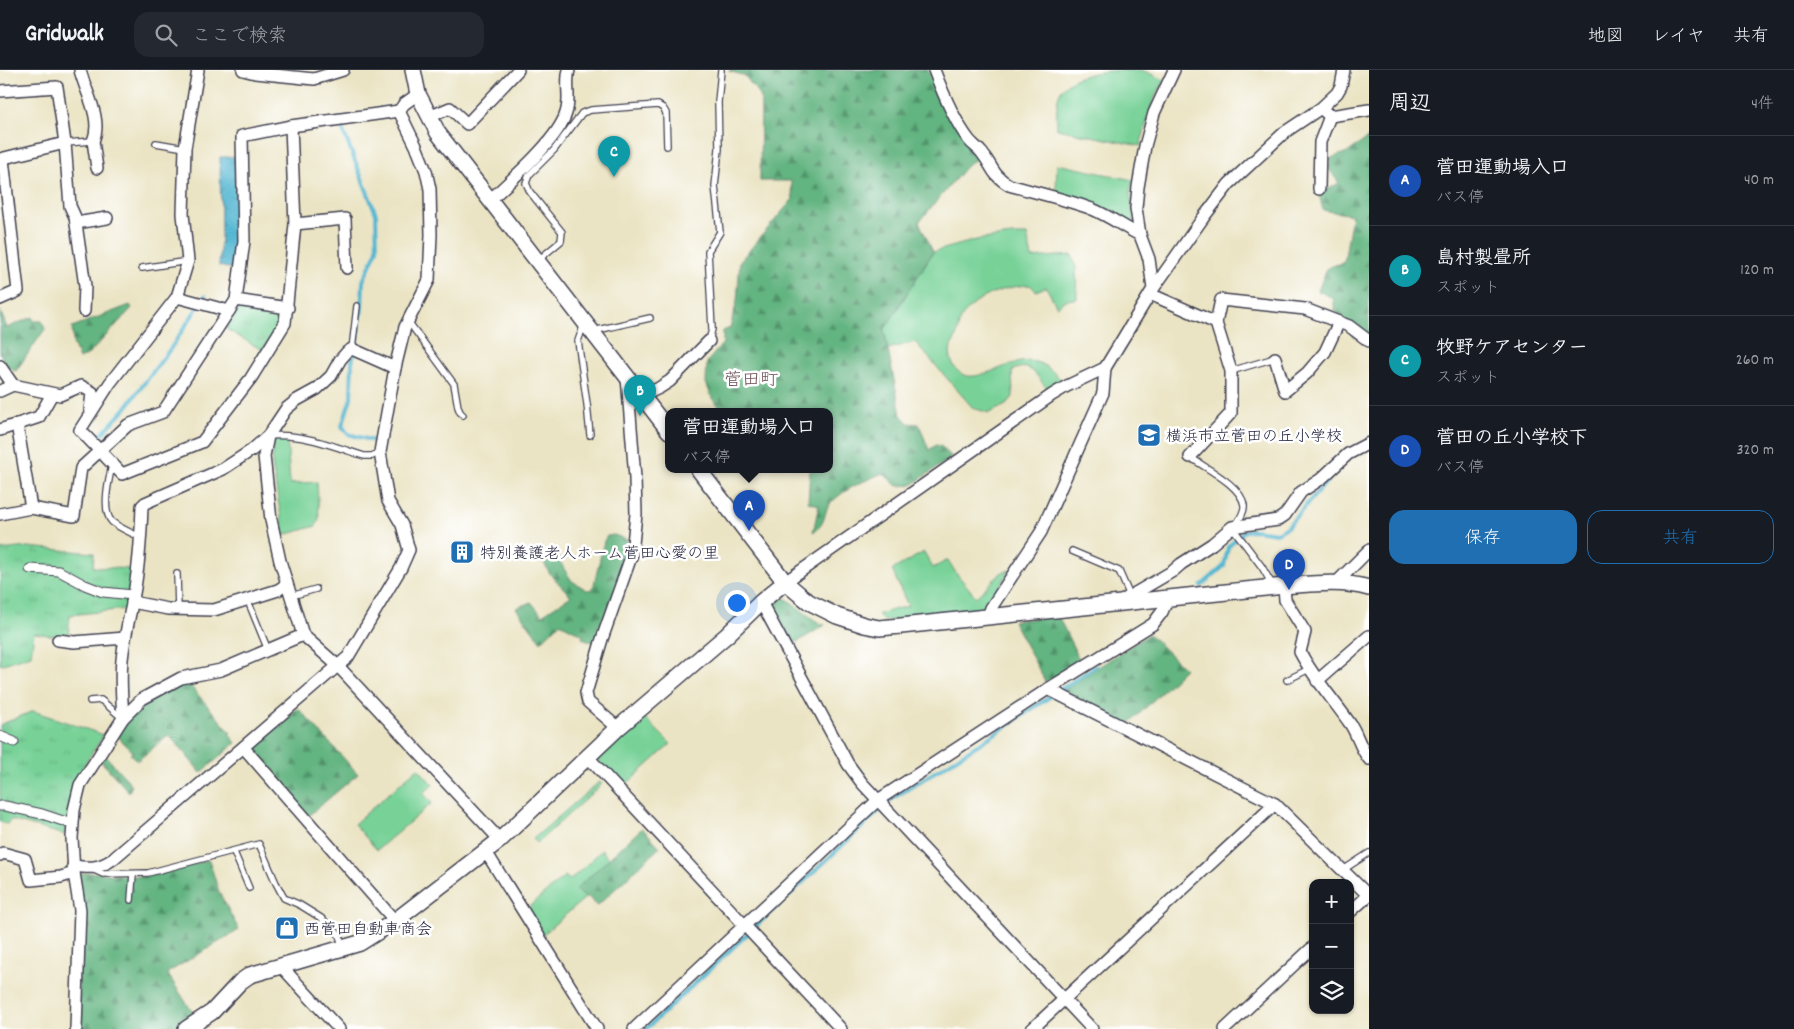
<!DOCTYPE html>
<html lang="ja">
<meta charset="utf-8">
<style>
:root{--surface:#171b24;--page:#242831;--text:#f1f3f6;--muted:#9ea1a6;--line:#363941;--accent:#1f6fb2}
body{margin:0;font-family:Dekko,"Klee One",sans-serif;background:var(--page);color:var(--text)}
.controls{position:absolute;right:15px;bottom:15px;display:grid;overflow:hidden;border-radius:10px;box-shadow:0 1px 4px #0004}
.controls button{width:45px;height:45px;display:grid;place-items:center;padding:0;border:0;border-bottom:1px solid var(--line);background:var(--surface);color:var(--text);font:25px sans-serif}
.you{position:absolute;left:736px;top:532px;width:18px;height:18px;margin:-12px;border:4px solid #fff;border-radius:50%;background:#1a73e8;box-shadow:0 0 0 8px #1a73e833}
.badge{display:grid;place-items:center;width:32px;height:32px;border-radius:50%;background:var(--accent);color:#fff;font-size:16px;font-weight:700}
.pin{position:absolute;translate:-50% -41px;filter:drop-shadow(0 1px 2px #0008)}
.pin::after{content:'';position:absolute;top:26px;width:18px;height:15px;background:inherit;clip-path:polygon(0 0,100% 0,50% 100%)}
.popup{position:absolute;left:665px;top:338px;width:168px;height:65px;box-sizing:border-box;display:grid;place-content:center;border-radius:10px;background:var(--surface);filter:drop-shadow(0 1px 4px #0005);font-size:16px;white-space:nowrap;color:var(--muted)}
.popup b{font-size:19px;color:var(--text)}
.popup::after{content:'';position:absolute;left:50%;top:100%;margin-left:-10px;border:10px solid transparent;border-top-color:var(--surface)}
.list{margin:0;padding:0;list-style:none}
h2{display:flex;justify-content:space-between;align-items:center;height:65px;margin:0;padding:0 20px;font-size:21px}
h2 small{font-size:16px;font-weight:400;color:var(--muted)}
.list li{display:grid;grid-template-columns:32px 1fr auto;gap:15px;align-items:center;box-sizing:border-box;height:90px;padding:0 20px;border-top:1px solid var(--line)}
.list b{display:block;font-size:19px;white-space:nowrap}
.list p{margin:0;font-size:16px;white-space:nowrap;color:var(--muted)}
.list em{font-size:16px;font-style:normal;color:var(--muted)}
.actions{display:flex;gap:10px;padding:15px 20px}
.actions a{flex:1;padding:11px 0;border:1px solid var(--accent);border-radius:15px;text-align:center;font-size:18px;color:var(--accent)}
.actions .main{background:var(--accent);color:#fff}
.icon{flex:none;width:28px;height:28px;fill:none;stroke:currentColor;stroke-width:2;stroke-linecap:round;stroke-linejoin:round}
.map{position:relative;flex:none;width:1369px;height:959px;overflow:hidden}
header{display:flex;align-items:center;gap:30px;box-sizing:border-box;height:70px;padding:0 25px;background:var(--surface);border-bottom:1px solid var(--line)}
header strong{font-size:24px}
nav{display:flex;gap:28px;margin-inline-start:auto;font-size:18px}
.search{width:350px;height:45px;background:var(--page);display:flex;align-items:center;gap:12px;box-sizing:border-box;padding:0 18px;border-radius:15px;color:var(--muted);font-size:19px}
main{display:flex}
aside{flex:1;background:var(--surface)}
.map>svg:first-child{display:block}
.green{fill:#78d298;stroke:#4d7a6a}
.forest{fill:url(#forest-firs);stroke:#426b5e}
.park{fill:url(#park-tufts);stroke:#4d7a6a}
.water{fill:url(#water-ripples);stroke:#3a6c86}
.lines{fill:none;stroke-linecap:round;stroke-linejoin:round}
.stream{stroke:#52b6d1;stroke-width:4}
.service-casing{stroke:#403f50;stroke-width:8}
.pedestrian-casing{stroke:#403f50;stroke-width:11}
.minor-casing{stroke:#403f50;stroke-width:14}
.tertiary-casing{stroke:#403f50;stroke-width:18}
.service{stroke:#fff;stroke-width:5.5}
.pedestrian{stroke:#fff;stroke-width:9}
.minor{stroke:#fff;stroke-width:11}
.tertiary{stroke:#fff;stroke-width:15}
.labels{text-anchor:middle;stroke-width:5;stroke-linejoin:round;paint-order:stroke}
.poi-label{font-size:16px;fill:#22223b;stroke:#fff;text-anchor:start}
.neighbourhood-label{font-size:18px;fill:#6c5258;stroke:#fff}
</style>
<header>
<strong>Gridwalk</strong>
<div class="search"><svg class="icon" aria-label="search" viewBox="0 0 24 24"><circle cx="10" cy="10" r="6"/><path d="M15 15l6 6"/></svg>ここで検索</div>
<nav><a>地図</a><a>レイヤ</a><a>共有</a></nav>
</header>
<main>
<div class="map">
<svg width="1369" height="959" viewBox="0 0 1369 959">
<defs>
<pattern id="forest-firs" width="22" height="20" patternUnits="userSpaceOnUse" patternTransform="scale(1.25)"><rect width="22" height="20" fill="#62b480"/><path d="M5 1l3.5 6h-7zM16 11l3.5 6h-7z" fill="#50926a"/></pattern>
<pattern id="park-tufts" width="24" height="20" patternUnits="userSpaceOnUse" patternTransform="scale(1.25)"><rect width="24" height="20" fill="#78d298"/><path d="M3 7l-1-3M5 7V3M7 7l1-3M15 17l-1-3M17 17v-4M19 17l1-3" fill="none" stroke="#68b484"/></pattern>
<pattern id="water-ripples" width="26" height="14" patternUnits="userSpaceOnUse" patternTransform="scale(1.25)"><rect width="26" height="14" fill="#52b6d1"/><path d="M2 4q2-2 4 0t4 0M15 11q2-2 4 0t4 0" fill="none" stroke="#4494ab"/></pattern>
</defs>
<rect width="100%" height="100%" fill="#fff"/>
<filter id="ink" filterUnits="userSpaceOnUse"><feTurbulence type="fractalNoise" baseFrequency=".02" numOctaves="2"/><feDisplacementMap in="SourceGraphic" scale="10" xChannelSelector="R" yChannelSelector="G"/><feConvolveMatrix kernelMatrix="1 2 1 2 8 2 1 2 1" color-interpolation-filters="sRGB"/></filter>
<filter id="wash" filterUnits="userSpaceOnUse"><feTurbulence type="fractalNoise" baseFrequency=".0096" numOctaves="4" result="noise"/><feDisplacementMap in="SourceGraphic" scale="20" xChannelSelector="R" yChannelSelector="G"/><feGaussianBlur stdDeviation="1.12" result="paint"/><feColorMatrix in="noise" values="0 0 0 0 0 0 0 0 0 0 0 0 0 0 0 0 0 1.4 0 .05"/><feComposite in="paint" operator="in"/></filter>
<g filter="url(#wash)">
<rect width="100%" height="100%" fill="#ebe4c4"/>
<g class="green">
<path d="M1142,0L1165,10L1154,29L1140,76L1057,59C1057,49 1056,37 1058,28C1064,0 1116,0 1142,0Z"/>
<polygon points="1057,94 1133,110 1130,121 1135,158 1109,140 1056,124"/>
<path d="M1012,165H1027L1032,188L1072,185L1076,198L1077,229L1065,230L1057,237L1046,217L1036,221L1030,215C1009,216 986,223 971,237C957,249 961,251 956,267C955,271 952,273 951,277C948,288 954,301 964,305C972,308 979,305 987,303C1020,292 1035,280 1062,311L1049,321C1037,307 1031,290 1012,301L1013,327L1006,335L989,343L973,338L915,272L888,279L884,260L933,182L976,170Z"/>
<polygon points="287,368 290,414 317,412 319,449 316,456 284,465 272,394 274,369"/>
<polygon points="924,482 933,498 948,490 956,503 976,527 1001,503 1010,500 983,541 883,551 878,544 908,536 892,500"/>
<polygon points="644,647 671,674 621,719 596,688"/>
<polygon points="418,698 433,715 423,723 432,733 377,780 354,754"/>
<polygon points="599,712 602,714 537,773 533,769"/>
<polygon points="602,780 609,789 577,819 585,828 541,866 524,841 565,806 570,810"/>
</g>
<g class="forest">
<path d="M729,0H928L942,31L981,87L969,93L919,152L933,182L884,260L901,345L908,353L919,354L929,380L936,375L941,376L952,387L912,415L897,416L883,403C865,411 845,418 831,433C822,443 828,453 813,462L819,435L808,432L810,400H829V342H722L711,325L706,313L707,292L723,273V261L730,258L737,231L740,191L793,129L791,111H760L761,27L745,6L729,1Z"/>
<polygon points="1369,67 1369,266 1354,267 1335,240 1333,228 1318,221 1327,198 1344,192 1352,145 1323,140 1319,124 1339,113 1329,99 1331,88 1350,81"/>
<polygon points="130,235 132,238 89,284 79,289 73,273 72,257"/>
<polygon points="0,240 7,258 32,247 34,251 42,251 45,259 16,301 5,295 0,282"/>
<polygon points="614,465 628,470 628,488 595,573 582,568 583,565 560,553 541,572 516,538 531,532 542,545 571,526 550,504 538,482 549,480 556,483 564,499 572,511 587,520 593,519 604,471 607,466"/>
<path d="M779,526C790,527 810,551 825,555L786,579L765,539Z"/>
<polygon points="1058,546 1080,591 1046,613 1013,551"/>
<polygon points="1149,564 1185,599 1126,657 1060,622"/>
<polygon points="185,612 188,613 231,663 229,664 236,673 201,703 169,665 137,691 130,684 133,682 115,664 140,634"/>
<polygon points="298,638 358,704 308,746 250,679"/>
<polygon points="102,682 132,715 129,722 98,688"/>
<polygon points="642,758 660,777 597,836 587,826 585,828 576,819"/>
<path d="M209,790L219,822L239,860L167,903L195,946L176,959H78L79,804C102,800 122,808 145,806C166,804 188,795 209,790Z"/>
</g>
<g class="park">
<polygon points="241,234 283,241 281,253 262,280 226,259"/>
<polygon points="28,477 94,483 93,497 134,499 126,539 70,545 68,568 34,563 31,585 0,595 0,480"/>
<polygon points="33,641 104,665 87,690 72,720 65,765 11,750 7,754 0,752 0,655"/>
</g>
<polygon class="water" points="220,87 235,87 237,174 233,199 219,196 221,166"/>
<g class="lines">
<g class="stream">
<polyline points="342,58 376,144 377,180 363,211 362,238 356,276"/>
<polyline points="354,283 352,292 351,328 342,356 348,364 378,372"/>
<polyline points="98,368 124,340 171,278 205,226"/>
<polyline points="1201,516 1224,496 1228,477 1244,461 1255,460 1277,463 1287,457 1330,408"/>
<polyline points="646,959 892,729 990,667 1096,596"/>
</g>
</g>
</g>
<g filter="url(#ink)">
<g class="lines">
<g class="service-casing">
<g id="service">
<polyline points="65,73 93,71"/>
<polyline points="156,73 185,78"/>
<polyline points="537,191 561,171 562,162 530,122 526,113 529,105 554,80 582,43 591,40 658,35 663,38 666,43 667,76"/>
<polyline points="142,198 188,191"/>
<polyline points="408,251 454,314 458,337 460,342 463,345"/>
<polyline points="584,254 578,271 587,334 590,365"/>
<polyline points="593,261 650,248"/>
<polyline points="709,271 712,259 708,181 720,162 715,116 719,79 718,32 721,0"/>
<polyline points="352,279 357,236"/>
<polyline points="1231,301 1275,288"/>
<path d="M269,366C302,363 333,376 364,386H372L380,382"/>
<path d="M1190,387C1205,398 1241,415 1244,435C1245,442 1239,450 1235,456"/>
<path d="M112,395C109,409 101,441 112,452C120,458 131,463 140,467"/>
<polyline points="1232,457 1262,497 1273,516"/>
<polyline points="1072,481 1119,501 1130,526"/>
<polyline points="177,504 178,540"/>
<polyline points="291,526 316,519"/>
<polyline points="250,536 268,580"/>
<polyline points="1287,610 1309,599"/>
<polyline points="90,631 101,630 121,647"/>
<polyline points="234,782 249,818"/>
<polyline points="92,799 103,804 148,803 259,774 276,813 284,828 300,835 321,848 338,863 343,877"/>
<polyline points="1343,800 1369,783"/>
<polyline points="131,830 133,804"/>
</g>
</g>
<g class="pedestrian-casing">
<g id="pedestrian">
<polyline points="30,499 59,501 85,515 103,522 133,525"/>
<polyline points="0,666 14,672"/>
<polyline points="0,736 5,736 42,744 72,754"/>
</g>
</g>
<g class="minor-casing">
<g id="minor">
<path d="M80,0C85,21 103,49 93,71L97,98"/>
<polyline points="198,0 185,78 183,144 188,191 177,227 110,313 80,360 122,404 202,372 251,308 285,253 295,154 291,56"/>
<polyline points="243,0 255,3 314,9 343,0"/>
<path d="M934,0C942,21 955,52 969,70C973,75 978,78 982,83C993,97 992,105 1009,115C1037,123 1065,129 1092,139C1109,146 1124,157 1140,165"/>
<polyline points="0,21 57,17 65,73 70,136 75,147 85,216 84,241"/>
<polyline points="1324,41 1330,46 1369,40"/>
<polyline points="429,47 450,38 467,54 518,0"/>
<polyline points="0,89 65,73"/>
<polyline points="1319,119 1320,72 1330,46"/>
<path d="M490,130C511,110 558,70 566,43C571,29 565,14 569,0"/>
<polyline points="76,153 107,148"/>
<polyline points="295,154 345,149 347,198"/>
<polyline points="1153,219 1203,148 1229,114 1285,62 1321,38 1337,23 1341,16 1344,0"/>
<polyline points="1150,224 1216,253 1231,301 1231,343 1190,387"/>
<polyline points="177,227 229,241"/>
<polyline points="0,229 18,221 3,89"/>
<polyline points="236,230 288,238"/>
<polyline points="1216,253 1221,230 1305,239 1349,256 1369,271"/>
<polyline points="1275,288 1285,321 1307,303 1325,282 1339,252"/>
<polyline points="0,296 13,315 0,321"/>
<polyline points="13,315 60,325 81,316 92,322 90,341"/>
<polyline points="642,326 659,318 670,311 709,271"/>
<polyline points="17,354 31,438"/>
<polyline points="0,360 39,347 52,324"/>
<polyline points="0,444 31,438 74,446 81,398 128,355 163,342 236,230 244,171 242,66 291,56 399,41"/>
<polyline points="785,512 1052,325 1067,316 1105,298 1153,219 1149,189 1140,165 1136,138 1138,117 1145,76 1154,43 1174,0"/>
<polyline points="1336,513 1369,480"/>
<path d="M1284,516L1285,530L1305,562L1300,582C1314,609 1334,630 1351,655C1358,666 1360,678 1369,689"/>
<polyline points="132,532 168,539 214,540 278,520 287,514"/>
<polyline points="761,532 848,694 862,713 1092,959"/>
<polyline points="1120,532 1173,501 1181,494 1212,474 1232,457 1278,450 1285,445 1301,422 1321,409 1348,384 1369,373"/>
<polyline points="988,547 991,538 1041,462 1103,323 1105,298"/>
<polyline points="303,565 280,491 271,450 264,386 268,366 286,339 297,330 317,319 331,306 340,290 347,282 352,279 395,298"/>
<polyline points="58,570 74,572 125,568"/>
<polyline points="1317,611 1369,566"/>
<polyline points="1048,619 1275,734 1369,826"/>
<path d="M123,648C122,629 120,609 122,590C124,569 129,549 133,529C139,498 141,467 142,436L145,433L223,399L252,380L268,366"/>
<polyline points="618,658 588,632 586,623 602,569 632,484 636,444 635,408 627,307"/>
<polyline points="244,678 395,851"/>
<polyline points="587,686 841,959"/>
<polyline points="486,782 597,959"/>
<polyline points="0,785 3,783 25,789 31,810 61,807 74,803"/>
<path d="M73,796C90,798 99,799 113,789L348,587L401,498L409,480L402,455L388,431L380,382L395,298L405,257L429,210L431,165L430,119L426,101L416,76L399,41L404,34L418,24"/>
<polyline points="1350,842 1369,825"/>
<polyline points="281,896 339,959"/>
<polyline points="76,959 80,840 74,803 72,768 74,740 80,715 123,648 142,629 181,608 221,600 303,565 338,596 500,770"/>
<polyline points="634,959 878,730 1048,619 1153,554 1162,542 1168,528"/>
<polyline points="1032,959 1275,734"/>
<polyline points="1225,959 1313,877"/>
</g>
</g>
<g class="tertiary-casing">
<g id="tertiary">
<polyline points="413,0 418,24 438,63 669,361"/>
<path d="M699,400L785,512L799,524L809,532L837,546L864,555L879,558L901,556L1284,516C1312,514 1341,510 1369,518"/>
<polyline points="186,959 212,942 240,912 250,905 360,873 395,851 500,770 618,658 727,565 761,532 785,512"/>
</g>
</g>
<use href="#service" class="service"/>
<use href="#pedestrian" class="pedestrian"/>
<use href="#minor" class="minor"/>
<use href="#tertiary" class="tertiary"/>
</g>
</g>
<defs>
<g id="school-square" transform="scale(1.25)"><rect x="-9" y="-9" width="18" height="18" rx="4" fill="#1f6fb2" stroke="#fff"/><path d="M0-5L7-2L0 1L-7-2ZM-4 1L0 2.5L4 1V4Q0 6-4 4Z" fill="#fff"/></g>
<g id="building-square" transform="scale(1.25)"><rect x="-9" y="-9" width="18" height="18" rx="4" fill="#1f6fb2" stroke="#fff"/><path d="M-4-6H4V6H1V3H-1V6H-4ZM-2.5-4.3h1.7v1.8h-1.7ZM.8-4.3h1.7v1.8H.8ZM-2.5-1h1.7V.8h-1.7ZM.8-1h1.7V.8H.8Z" fill="#fff"/></g>
<g id="shop-square" transform="scale(1.25)"><rect x="-9" y="-9" width="18" height="18" rx="4" fill="#1f6fb2" stroke="#fff"/><path d="M-5-2.5h2.3a2.7 3.5 0 0 1 5.4 0H5L5.5 6h-11ZM-1.5-2.5h3a1.5 2.3 0 0 0-3 0Z" fill="#fff"/></g>
</defs>
<g fill-rule="evenodd">
<use href="#school-square" x="1149" y="365"/>
<use href="#building-square" x="462" y="482"/>
<use href="#shop-square" x="287" y="858"/>
</g>
<g class="labels">
<g class="poi-label">
<text x="1166" y="371">横浜市立菅田の丘小学校</text>
<text x="480" y="488">特別養護老人ホーム菅田心愛の里</text>
<text x="304" y="864">西菅田自動車商会</text>
</g>
<g class="neighbourhood-label">
<text x="751" y="315">菅田町</text>
</g>
</g>
</svg>
<div class="controls">
<button>+</button>
<button>−</button>
<button><svg class="icon" aria-label="layers" viewBox="0 0 24 24"><path d="M12 4l9 5-9 5-9-5zM3 14l9 5 9-5"/></svg></button>
</div>
<div class="you"></div>
<div class="pin badge" style="left:749px;top:461px;background:#1a4fb4">A</div>
<div class="popup"><b>菅田運動場入口</b>バス停</div>
<div class="pin badge" style="left:640px;top:346px;background:#0f9aa8">B</div>
<div class="pin badge" style="left:614px;top:107px;background:#0f9aa8">C</div>
<div class="pin badge" style="left:1289px;top:520px;background:#1a4fb4">D</div>
</div>
<aside>
<h2>周辺<small>4件</small></h2>
<ul class="list">
<li><span class="badge" style="background:#1a4fb4">A</span><div><b>菅田運動場入口</b><p>バス停</p></div><em>40 m</em></li>
<li><span class="badge" style="background:#0f9aa8">B</span><div><b>島村製畳所</b><p>スポット</p></div><em>120 m</em></li>
<li><span class="badge" style="background:#0f9aa8">C</span><div><b>牧野ケアセンター</b><p>スポット</p></div><em>260 m</em></li>
<li><span class="badge" style="background:#1a4fb4">D</span><div><b>菅田の丘小学校下</b><p>バス停</p></div><em>320 m</em></li>
</ul>
<div class="actions"><a class="main">保存</a><a>共有</a></div>
</aside>
</main>
